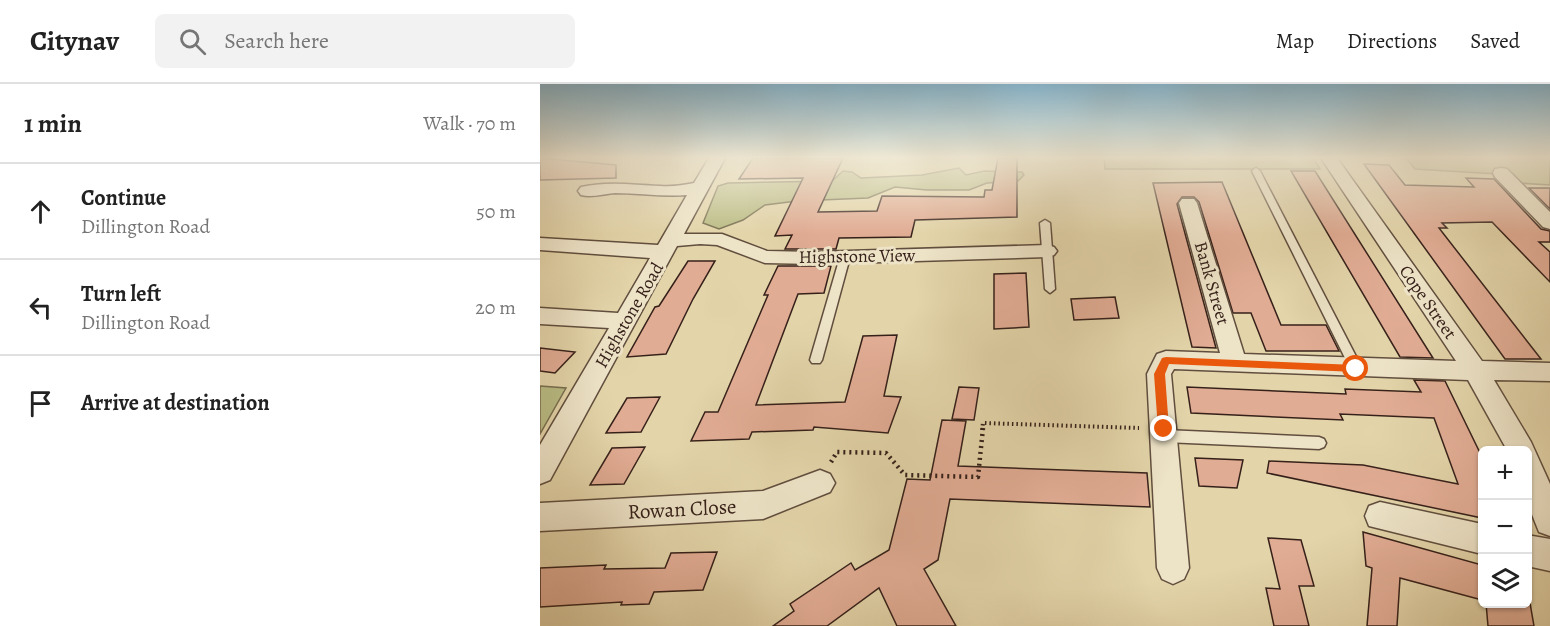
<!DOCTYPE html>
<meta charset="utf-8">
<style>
:root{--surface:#fff;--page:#f2f2f2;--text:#222;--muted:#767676;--line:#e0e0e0}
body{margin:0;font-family:Alegreya,serif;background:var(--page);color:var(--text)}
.controls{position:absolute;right:18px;bottom:18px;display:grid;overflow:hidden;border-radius:9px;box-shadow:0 2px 4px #0004}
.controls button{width:54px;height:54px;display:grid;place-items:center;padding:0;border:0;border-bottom:2px solid var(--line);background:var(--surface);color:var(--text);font:30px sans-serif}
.stop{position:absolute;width:18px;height:18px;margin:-14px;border:4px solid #ea580c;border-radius:50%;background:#fff}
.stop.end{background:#ea580c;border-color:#fff;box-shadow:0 2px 6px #0008}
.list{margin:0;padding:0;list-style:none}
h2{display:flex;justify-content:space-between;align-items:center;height:78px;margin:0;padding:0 24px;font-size:26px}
h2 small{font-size:20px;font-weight:400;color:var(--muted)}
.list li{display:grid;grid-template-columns:39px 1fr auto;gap:18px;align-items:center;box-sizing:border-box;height:96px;padding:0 24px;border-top:2px solid var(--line)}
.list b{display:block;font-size:22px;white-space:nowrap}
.list p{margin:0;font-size:20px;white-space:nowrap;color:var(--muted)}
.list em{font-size:20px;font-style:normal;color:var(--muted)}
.icon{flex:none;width:33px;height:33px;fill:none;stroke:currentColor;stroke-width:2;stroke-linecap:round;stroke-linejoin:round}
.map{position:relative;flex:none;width:1010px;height:542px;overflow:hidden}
header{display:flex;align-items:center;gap:36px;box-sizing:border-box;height:84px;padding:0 30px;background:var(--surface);border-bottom:2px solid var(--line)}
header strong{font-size:28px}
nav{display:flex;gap:33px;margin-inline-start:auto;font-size:21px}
.search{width:420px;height:54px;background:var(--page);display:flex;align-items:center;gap:15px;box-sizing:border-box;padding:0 21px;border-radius:9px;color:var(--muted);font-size:22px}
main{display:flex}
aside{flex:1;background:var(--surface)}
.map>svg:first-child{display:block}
.green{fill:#b9bb84;stroke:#786e4f;stroke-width:1.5}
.building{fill:#e1ac94;stroke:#36211a;stroke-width:1.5}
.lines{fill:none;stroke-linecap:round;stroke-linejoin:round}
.lane-casing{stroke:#614e3e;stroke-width:3}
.street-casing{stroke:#614e3e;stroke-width:3}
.path-far1{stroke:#36211a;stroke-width:4;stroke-dasharray:1.5 3;stroke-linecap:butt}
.path{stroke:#36211a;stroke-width:4.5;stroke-dasharray:2 4;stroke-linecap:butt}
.lane{fill:#ede3c7;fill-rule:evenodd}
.street{fill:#ede3c7;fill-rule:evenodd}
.route{fill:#ea580c}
.labels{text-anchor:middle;stroke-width:6;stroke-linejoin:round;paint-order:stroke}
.street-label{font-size:18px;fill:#36211a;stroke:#ede3c7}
.near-street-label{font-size:21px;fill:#36211a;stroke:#ede3c7}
</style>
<header>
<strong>Citynav</strong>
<div class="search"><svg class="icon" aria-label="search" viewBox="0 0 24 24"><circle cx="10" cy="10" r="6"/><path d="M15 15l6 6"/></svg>Search here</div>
<nav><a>Map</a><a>Directions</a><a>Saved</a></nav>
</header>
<main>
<aside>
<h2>1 min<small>Walk · 70 m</small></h2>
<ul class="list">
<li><svg class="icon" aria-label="ahead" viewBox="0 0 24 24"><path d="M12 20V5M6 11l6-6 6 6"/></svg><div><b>Continue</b><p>Dillington Road</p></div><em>50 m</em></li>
<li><svg class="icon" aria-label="left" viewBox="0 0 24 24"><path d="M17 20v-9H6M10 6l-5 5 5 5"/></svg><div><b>Turn left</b><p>Dillington Road</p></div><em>20 m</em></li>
<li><svg class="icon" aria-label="arrive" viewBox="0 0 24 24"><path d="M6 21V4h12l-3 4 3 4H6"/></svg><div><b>Arrive at destination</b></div></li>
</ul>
</aside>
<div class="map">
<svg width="1010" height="542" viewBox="0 0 1010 542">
<rect width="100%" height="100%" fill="#e3d4a9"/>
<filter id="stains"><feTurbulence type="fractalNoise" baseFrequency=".00333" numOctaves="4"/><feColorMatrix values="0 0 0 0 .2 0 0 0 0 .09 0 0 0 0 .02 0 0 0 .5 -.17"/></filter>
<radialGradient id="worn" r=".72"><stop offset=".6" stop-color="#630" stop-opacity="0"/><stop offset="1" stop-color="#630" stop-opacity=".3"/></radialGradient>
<g class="green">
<polygon points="564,74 773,74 780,85 565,85"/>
<polygon points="866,74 1010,74 1010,101 978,99 974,91 875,85"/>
<polygon points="419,84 426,91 444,87 482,88 484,91 478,97 447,99 429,106 387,106 355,103 328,114 257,117 225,121 203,136 179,145 163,139 178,102 188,99 292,97 303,87 312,88 321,94 382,91"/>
<polygon points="0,302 26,304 0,350"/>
</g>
<g class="building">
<polygon points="0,74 76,81 76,94 0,96"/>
<polygon points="213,74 303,74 278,128 337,127 342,112 444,113 445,106 452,106 458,74 477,74 477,133 375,136 371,153 299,154 296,165 245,165 252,151 235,152 263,94 199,95"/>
<polygon points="824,80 849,81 865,101 934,103 926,94 954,95 1001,145 1010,147 1010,158 999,158 1010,168 1010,198 952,138 902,139 907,144 899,144 1001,275 965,275"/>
<polygon points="751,87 775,87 893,274 860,273"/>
<polygon points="682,98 741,241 786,241 799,267 726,267 711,229 693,229 659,118 654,113 642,113 637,120 676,264 652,263 613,99"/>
<polygon points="989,104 1010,104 1010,125"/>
<polygon points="148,177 175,177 153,215 126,270 87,273 115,223 119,222"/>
<polygon points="238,182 291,182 284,209 258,210 216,321 305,318 323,252 357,251 344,312 361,313 348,349 274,343 273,346 212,348 209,355 151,357 165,328 178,328 228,211 224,211"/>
<polygon points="486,189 489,243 454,245 454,190"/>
<polygon points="575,213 579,234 534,236 531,215"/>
<polygon points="0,264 35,268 15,289 0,287"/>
<polygon points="874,296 905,297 942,373 942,434 727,389 729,377 823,381 918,400 894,334 800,330 803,336 651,329 647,303 806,310 805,305 881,308"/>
<polygon points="419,303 439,304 434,336 412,335"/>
<polygon points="120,313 101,348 66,349 87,314"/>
<polygon points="402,336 426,337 418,382 607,389 610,423 410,415 398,476 384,485 416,542 357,542 339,504 287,542 233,542 254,527 250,520 311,479 315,486 349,466 367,395 390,396"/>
<polygon points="105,363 84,400 50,401 72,364"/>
<polygon points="655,374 703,376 697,404 659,402"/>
<polygon points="823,448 942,481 942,516 860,494 857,542 827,542 832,484 826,482"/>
<polygon points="728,454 761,456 774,502 759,502 769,542 734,542 726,504 740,505"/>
<polygon points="177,468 163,506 114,508 109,520 81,521 82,518 0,523 0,484 66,481 64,485 125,484 131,469"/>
<polygon points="946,519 990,519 994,542 948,542"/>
</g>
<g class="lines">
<g class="lane-casing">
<g id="lane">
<polygon points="716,84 720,87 822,284 820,287 812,287 810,284 712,87"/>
<polygon points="505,136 510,139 515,205 510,209 505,205 500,139"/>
<polygon points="305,170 310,173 282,276 280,279 272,279 270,276 300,173"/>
<polygon points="625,346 779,353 784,355 786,359 784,363 779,365 625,358 620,356 618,352 620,348"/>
</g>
</g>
<g class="street-casing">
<g id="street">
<path d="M169,74H185L144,150H182L227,167L275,168L507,161L514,163L517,167L514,171L507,173L275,180L225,179L177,161L160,160L137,162L10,396L0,400V361L69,244L0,240V224L78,229L110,174L0,166V154L118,161L147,111C122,113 99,109 75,109C63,110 52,114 41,111L38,107L41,103C68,97 94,101 121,102C132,103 143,101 154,99Z"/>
<polygon points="781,74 797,74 942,277 1010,279 1010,297 954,296 991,358 1010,400 1010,452 999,448 987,418 987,366 967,366 928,296 634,285 631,290 649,484 644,495 633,500 622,495 617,484 607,290 617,270 626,267 680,269 639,119 642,115 654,115 657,119 704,270 916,277"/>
<polygon points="961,84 967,85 1010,128 1010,145 1003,143 955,93 953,89 955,85"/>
<polygon points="280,386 290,390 295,399 290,408 223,435 0,447 0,419 223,407"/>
<polygon points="840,418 942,440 942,470 829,442 825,432 829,422"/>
<polygon points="987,451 1010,455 1010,487 987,482"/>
</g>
</g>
<polyline class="path-far1" points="442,346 443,339 599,344"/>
<polyline class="path" points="291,378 297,368 346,369 365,391 438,393 443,344"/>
<use href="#lane" class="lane"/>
<use href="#street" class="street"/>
</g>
<linearGradient id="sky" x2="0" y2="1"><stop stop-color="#87b6ce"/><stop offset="0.49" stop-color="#f2ecd8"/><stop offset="1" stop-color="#f2ecd8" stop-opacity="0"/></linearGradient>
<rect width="1010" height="150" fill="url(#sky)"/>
<polygon class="route" points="626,273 816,281 821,285 816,288 629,280 625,290 629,345 624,349 618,345 614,290 622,274"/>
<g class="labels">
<g class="street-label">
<text transform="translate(317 172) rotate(-1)" y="6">Highstone View</text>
<text transform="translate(672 199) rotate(74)" y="6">Bank Street</text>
<text transform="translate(888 218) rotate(55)" y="6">Cope Street</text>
<text transform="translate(89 231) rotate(-60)" y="6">Highstone Road</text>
</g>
<g class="near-street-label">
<text transform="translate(142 425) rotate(-3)" y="7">Rowan Close</text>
</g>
</g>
<rect width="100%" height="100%" filter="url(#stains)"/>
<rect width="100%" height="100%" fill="url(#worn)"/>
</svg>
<div class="controls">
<button>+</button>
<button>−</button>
<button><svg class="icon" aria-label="layers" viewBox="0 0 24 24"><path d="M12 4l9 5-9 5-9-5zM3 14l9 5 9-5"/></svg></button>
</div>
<div class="stop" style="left:816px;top:285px"></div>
<div class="stop end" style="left:624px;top:345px"></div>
</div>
</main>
